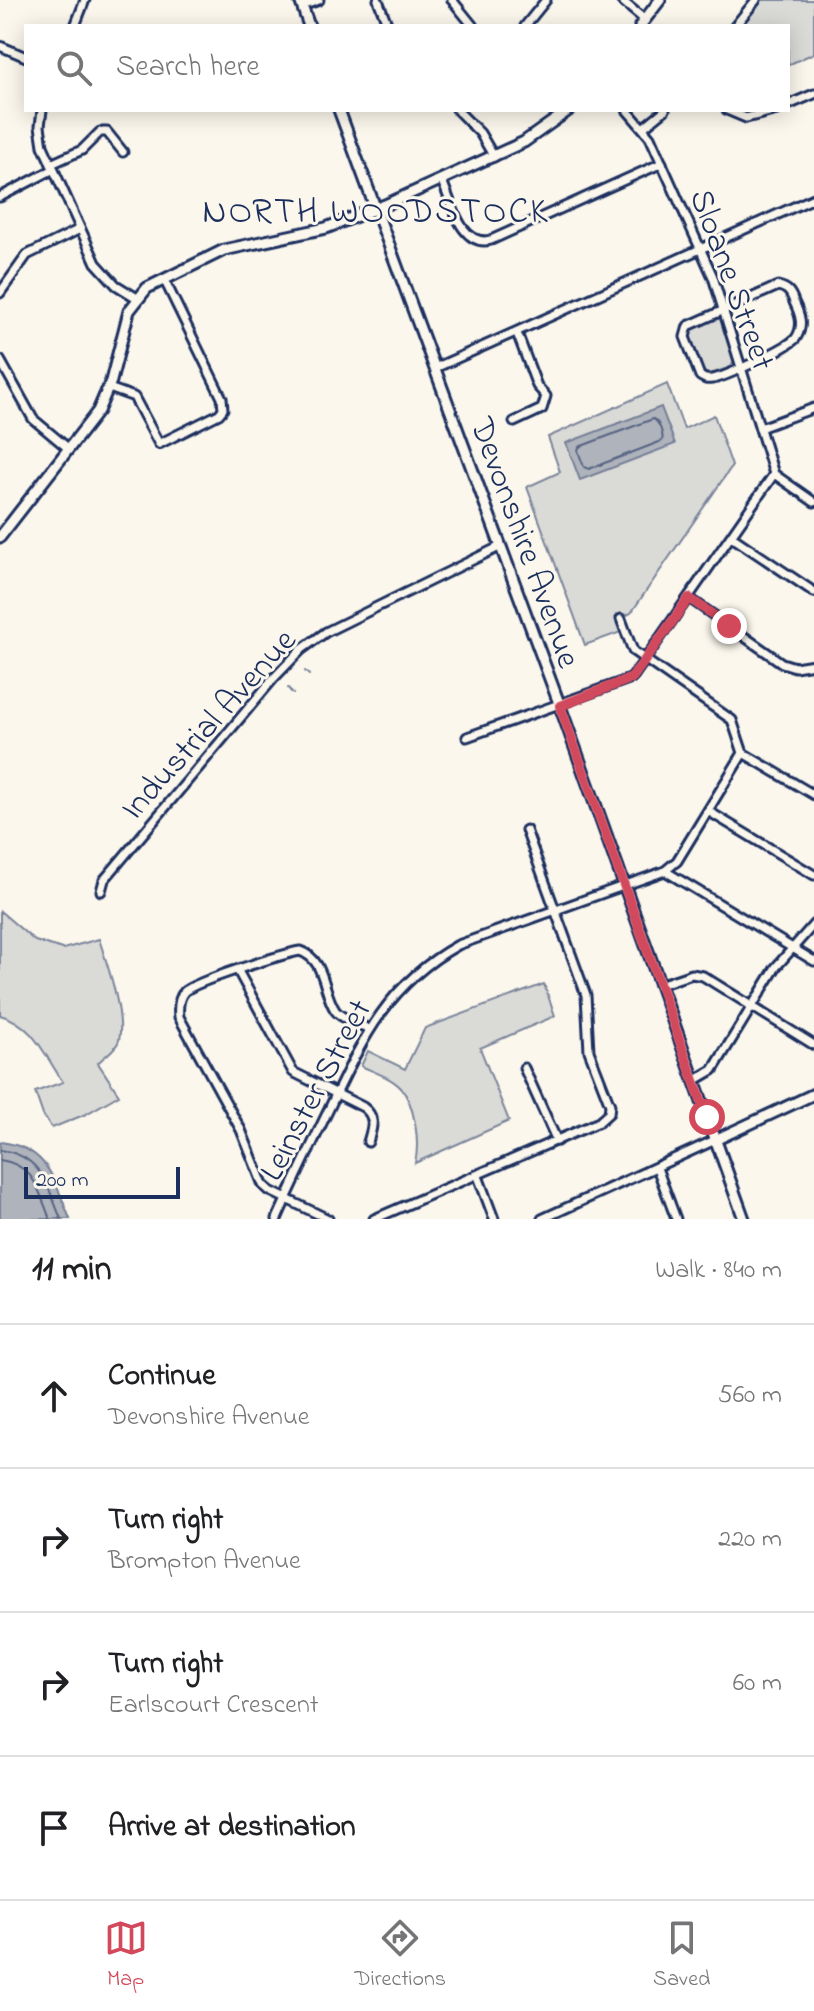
<!DOCTYPE html>
<meta charset="utf-8">
<style>
:root{--surface:#fff;--page:#f6f6f6;--text:#202124;--muted:#757577;--line:#e0e0e0;--accent:#d1495b}
body{margin:0;font-family:"Indie Flower",sans-serif;background:var(--page);color:var(--text)}
.scale{position:absolute;left:24px;bottom:20px;width:156px;box-sizing:border-box;padding-left:8px;border:4px solid #1b2f5e;border-top:0;font-size:22px;line-height:28px;white-space:nowrap;color:#1b2f5e;-webkit-text-stroke:6px #fbf7ec;paint-order:stroke}
.stop{position:absolute;width:24px;height:24px;margin:-18px;border:6px solid #d1495b;border-radius:50%;background:#fff}
.stop.end{background:#d1495b;border-color:#fff;box-shadow:0 2px 8px #0008}
.list{margin:0;padding:0;list-style:none}
h2{display:flex;justify-content:space-between;align-items:center;height:104px;margin:0;padding:0 32px;font-size:34px}
h2 small{font-size:26px;font-weight:400;color:var(--muted)}
.list li{display:grid;grid-template-columns:52px 1fr auto;gap:24px;align-items:center;box-sizing:border-box;height:144px;padding:0 32px;border-top:2px solid var(--line)}
.list b{display:block;font-size:30px;white-space:nowrap}
.list p{margin:0;font-size:26px;white-space:nowrap;color:var(--muted)}
.list em{font-size:26px;font-style:normal;color:var(--muted)}
.icon{flex:none;width:44px;height:44px;fill:none;stroke:currentColor;stroke-width:2;stroke-linecap:round;stroke-linejoin:round}
.map{position:relative;flex:none;width:814px;height:1219px;overflow:hidden}
.search{position:absolute;background:var(--surface);box-shadow:0 4px 20px #0003;left:24px;right:24px;top:24px;height:88px;display:flex;align-items:center;gap:20px;box-sizing:border-box;padding:0 28px;border-radius:0px;color:var(--muted);font-size:30px}
.sheet{height:680px;background:var(--surface)}
nav{display:flex;justify-content:space-around;align-items:center;box-sizing:border-box;height:112px;border-top:2px solid var(--line);background:var(--surface);font-size:22px;color:var(--muted)}
nav a{display:grid;justify-items:center;gap:4px}
nav .on{color:var(--accent)}
.map>svg:first-child{display:block}
.green{fill:#dadad7;stroke:#7a849a;stroke-width:2}
.water{fill:#afb3bb;stroke:#747e96;stroke-width:2}
.lines{fill:none;stroke-linecap:round;stroke-linejoin:round}
.shore{stroke:#566483;stroke-width:2}
.stream{stroke:#747e96;stroke-width:2}
.minor-casing{stroke:#1b2f5e;stroke-width:13}
.major-casing{stroke:#1b2f5e;stroke-width:15}
.minor{stroke:#fbf7ec;stroke-width:7}
.major{stroke:#fbf7ec;stroke-width:9}
.route{stroke:#d1495b;stroke-width:10}
.labels{text-anchor:middle;stroke-width:6;stroke-linejoin:round;paint-order:stroke}
.street-label{font-size:34px;fill:#1b2f5e;stroke:#fbf7ec}
.neighbourhood-label{font-size:36px;letter-spacing:2px;fill:#1b2f5e;stroke:#fbf7ec}
</style>
<div class="map">
<svg width="814" height="1219" viewBox="0 0 814 1219">
<rect width="100%" height="100%" fill="#fbf7ec"/>
<filter id="ink" filterUnits="userSpaceOnUse"><feTurbulence type="fractalNoise" baseFrequency=".0125" numOctaves="2"/><feDisplacementMap in="SourceGraphic" scale="16" xChannelSelector="R" yChannelSelector="G"/><feConvolveMatrix kernelMatrix="1 2 1 2 8 2 1 2 1" color-interpolation-filters="sRGB"/></filter>
<g filter="url(#ink)">
<g class="green">
<polygon points="761,0 814,0 814,53 788,65 788,26 739,26"/>
<polygon points="718,317 722,320 734,361 731,367 707,375 701,371 689,333 693,328"/>
<polygon points="667,384 684,429 714,415 732,466 631,613 617,620 621,632 585,645 527,487 560,472 548,437"/>
<path d="M0,911L35,941L63,949L99,939C107,964 125,1014 119,1040C117,1049 104,1056 98,1063L119,1095L86,1114L52,1128L43,1115L35,1092L63,1082C45,1056 34,1024 0,1015Z"/>
<path d="M544,984L555,1016L480,1048L509,1121L415,1163C420,1142 415,1105 401,1088C391,1077 374,1072 361,1066L368,1051L405,1069L425,1028Z"/>
</g>
<g class="water">
<polygon points="661,407 675,444 580,480 566,443"/>
<path d="M0,1142C48,1147 54,1180 70,1219H0Z"/>
</g>
<g class="lines">
<g class="shore">
<path d="M653,419C659,421 664,435 662,441L589,469L584,467L578,451L579,447Z"/>
<path d="M0,1150C41,1155 47,1185 61,1219"/>
<path d="M0,1160C35,1165 38,1190 50,1219"/>
</g>
<g class="stream">
<polyline points="305,671 309,675"/>
<polyline points="288,688 293,694"/>
</g>
<g class="minor-casing">
<g id="minor">
<polyline points="378,0 388,26"/>
<polyline points="452,0 473,26"/>
<polyline points="621,0 645,20"/>
<polyline points="302,6 319,0"/>
<polyline points="75,26 85,0"/>
<polyline points="525,26 546,0"/>
<polyline points="735,26 756,0"/>
<polyline points="0,46 26,57"/>
<polyline points="788,105 814,94"/>
<polyline points="42,110 40,126 43,146 96,263 116,285 137,298"/>
<polyline points="457,110 480,133 494,157"/>
<polyline points="627,110 650,137 713,277 774,474 814,502"/>
<polyline points="727,110 746,118 777,110"/>
<polyline points="644,127 665,110"/>
<polyline points="51,164 82,150 100,132 107,132 123,152"/>
<path d="M442,181C452,203 461,248 491,240L662,163"/>
<polyline points="0,197 54,169"/>
<path d="M778,286C788,288 791,293 794,302C800,314 804,326 796,338C789,347 724,378 712,379C706,380 705,379 700,376L685,337L688,326Z"/>
<polyline points="0,293 27,255 80,229"/>
<polyline points="0,360 33,419 69,449"/>
<polyline points="435,368 814,198"/>
<polyline points="109,388 134,397 159,444 219,414 223,409 222,398 164,279"/>
<polyline points="514,422 542,409 546,396 537,386 517,333"/>
<polyline points="760,428 814,408"/>
<polyline points="732,537 814,592"/>
<polyline points="689,598 782,663 795,667 814,664"/>
<polyline points="621,619 633,651 732,720 743,753 814,795"/>
<polyline points="467,737 632,678 774,474"/>
<polyline points="708,811 814,875"/>
<polyline points="665,871 814,961"/>
<polyline points="101,891 104,880 110,873 273,679 301,650 326,632 501,546"/>
<path d="M238,971L293,1072L363,1107C377,1117 372,1128 368,1142"/>
<polyline points="659,985 692,974 703,976 814,1045"/>
<polyline points="524,1068 557,1141"/>
<polyline points="694,1081 713,1070 776,967 814,924"/>
<polyline points="657,1168 676,1219"/>
<polyline points="478,1176 494,1219"/>
<path d="M277,1219C294,1181 312,1144 330,1107C363,1038 388,984 458,945L665,871L677,861L743,753"/>
<path d="M328,1219L270,1191L263,1185L241,1130L179,1017C178,1008 178,999 184,992C193,982 283,954 300,951C326,960 322,990 335,1010C341,1019 359,1024 369,1029"/>
<polyline points="374,1219 599,1122 609,1113 610,1105 589,1051 586,995 526,830"/>
<polyline points="542,1219 715,1140"/>
</g>
</g>
<g class="major-casing">
<g id="major">
<polyline points="300,0 309,26"/>
<polyline points="640,26 660,0"/>
<polyline points="339,110 560,706 744,1219"/>
<polyline points="0,537 98,411 111,381 129,311 147,288 224,250 326,228 385,205 524,142 569,110"/>
<polyline points="715,1140 814,1094"/>
</g>
</g>
<use href="#minor" class="minor"/>
<use href="#major" class="major"/>
</g>
</g>
<g class="lines" filter="url(#ink)">
<polyline class="route" points="707,1117 560,706 632,678 689,598 729,626"/>
</g>
<g class="labels">
<g class="street-label">
<text transform="translate(734 279) rotate(70)" y="12">Sloane Street</text>
<text transform="translate(527 542) rotate(70)" y="12">Devonshire Avenue</text>
<text transform="translate(207 723) rotate(-48)" y="12">Industrial Avenue</text>
<text transform="translate(314 1089) rotate(-62)" y="12">Leinster Street</text>
</g>
<g class="neighbourhood-label">
<text x="376" y="222">NORTH WOODSTOCK</text>
</g>
</g>
</svg>
<div class="scale">200 m</div>
<div class="stop" style="left:707px;top:1117px"></div>
<div class="stop end" style="left:729px;top:626px"></div>
<div class="search"><svg class="icon" aria-label="search" viewBox="0 0 24 24"><circle cx="10" cy="10" r="6"/><path d="M15 15l6 6"/></svg>Search here</div>
</div>
<section class="sheet">
<h2>11 min<small>Walk · 840 m</small></h2>
<ul class="list">
<li><svg class="icon" aria-label="ahead" viewBox="0 0 24 24"><path d="M12 20V5M6 11l6-6 6 6"/></svg><div><b>Continue</b><p>Devonshire Avenue</p></div><em>560 m</em></li>
<li><svg class="icon" aria-label="right" viewBox="0 0 24 24"><path d="M7 20v-9h11M14 6l5 5-5 5"/></svg><div><b>Turn right</b><p>Brompton Avenue</p></div><em>220 m</em></li>
<li><svg class="icon" aria-label="right" viewBox="0 0 24 24"><path d="M7 20v-9h11M14 6l5 5-5 5"/></svg><div><b>Turn right</b><p>Earlscourt Crescent</p></div><em>60 m</em></li>
<li><svg class="icon" aria-label="arrive" viewBox="0 0 24 24"><path d="M6 21V4h12l-3 4 3 4H6"/></svg><div><b>Arrive at destination</b></div></li>
</ul>
</section>
<nav>
<a class="on"><svg class="icon" aria-label="map" viewBox="0 0 24 24"><path d="M3 6l6-2 6 2 6-2v14l-6 2-6-2-6 2zM9 4v14M15 6v14"/></svg>Map</a>
<a><svg class="icon" aria-label="directions" viewBox="0 0 24 24"><path d="M12 3l9 9-9 9-9-9zM9 14v-3h6M13 9l2 2-2 2"/></svg>Directions</a>
<a><svg class="icon" aria-label="saved" viewBox="0 0 24 24"><path d="M7 4h10v16l-5-4-5 4z"/></svg>Saved</a>
</nav>
